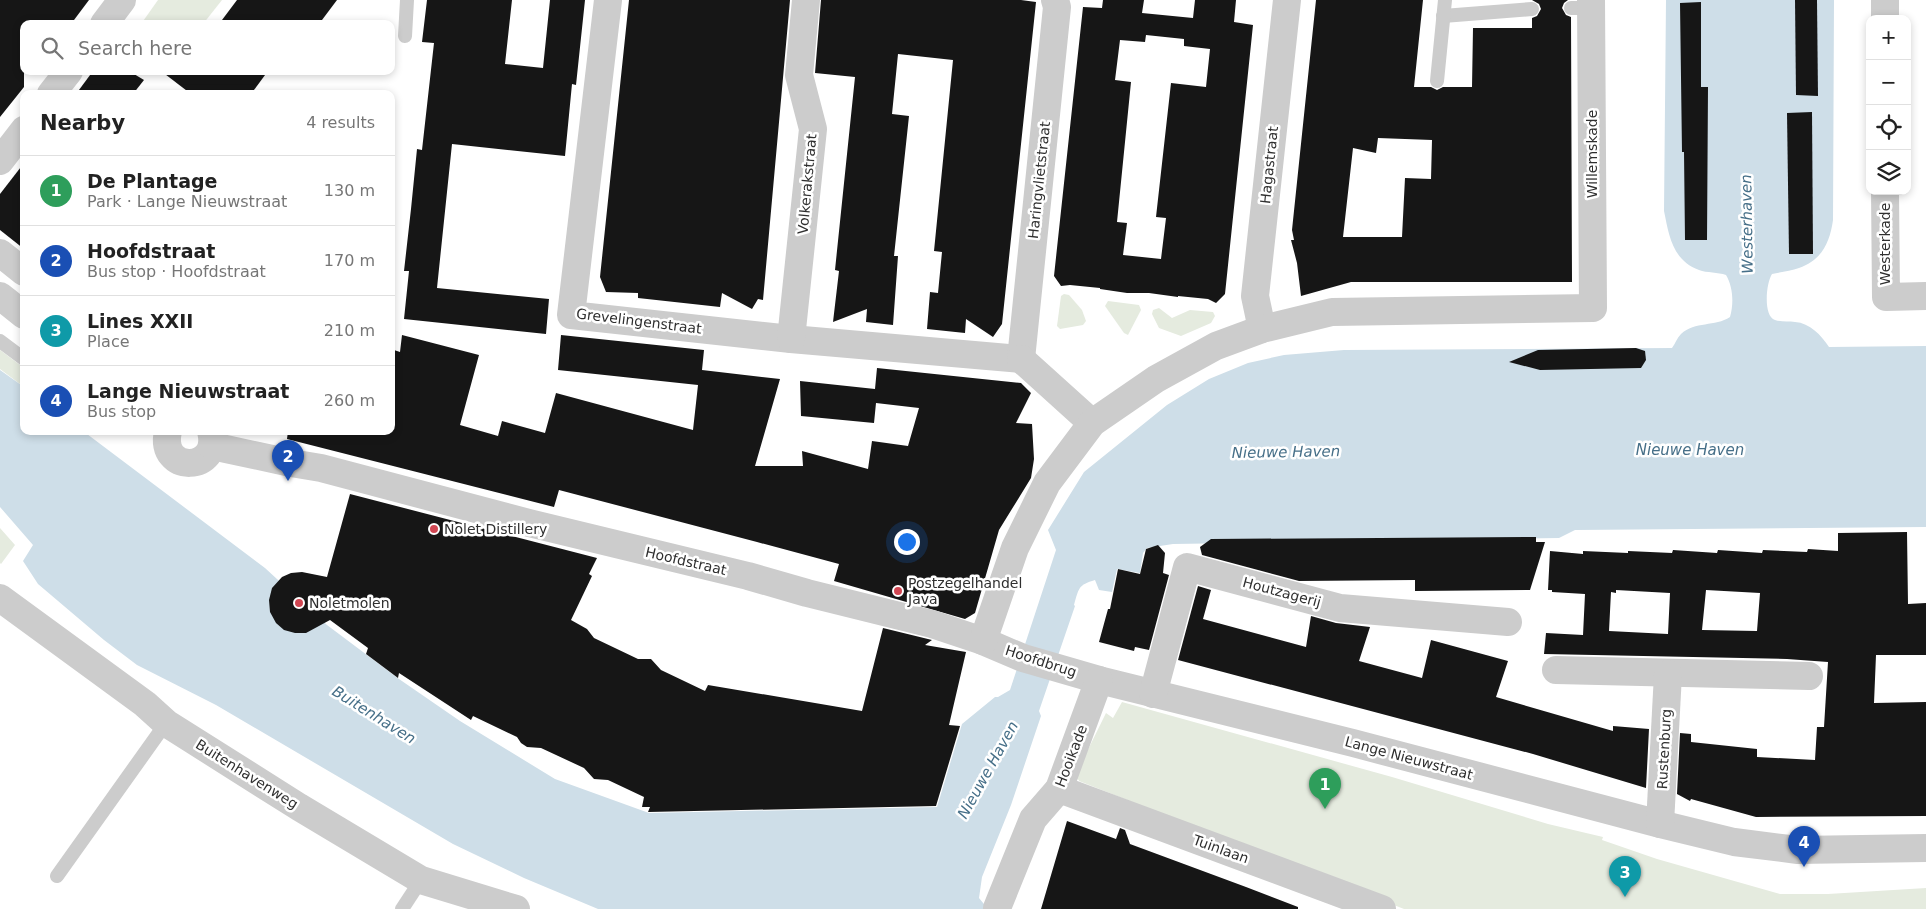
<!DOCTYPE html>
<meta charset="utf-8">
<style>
:root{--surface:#fff;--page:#f6f6f6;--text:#222;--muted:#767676;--line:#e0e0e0;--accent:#d14652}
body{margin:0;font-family:"DejaVu Sans",sans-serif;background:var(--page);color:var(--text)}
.controls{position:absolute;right:15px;top:15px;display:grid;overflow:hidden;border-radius:10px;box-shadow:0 2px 8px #0003}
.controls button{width:45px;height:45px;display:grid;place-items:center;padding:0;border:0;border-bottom:1px solid var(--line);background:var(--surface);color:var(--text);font:25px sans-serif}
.you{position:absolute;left:906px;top:541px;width:18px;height:18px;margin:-12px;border:4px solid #fff;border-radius:50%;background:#1a73e8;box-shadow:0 0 0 8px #1a73e833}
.badge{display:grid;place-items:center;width:32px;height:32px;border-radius:50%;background:var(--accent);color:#fff;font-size:16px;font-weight:700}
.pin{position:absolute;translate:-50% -41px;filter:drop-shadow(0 1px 2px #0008)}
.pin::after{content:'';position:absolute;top:26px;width:18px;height:15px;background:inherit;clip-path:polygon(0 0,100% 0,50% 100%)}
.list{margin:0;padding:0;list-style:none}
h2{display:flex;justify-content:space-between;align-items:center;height:65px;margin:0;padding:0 20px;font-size:21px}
h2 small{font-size:16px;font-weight:400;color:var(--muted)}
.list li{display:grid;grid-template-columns:32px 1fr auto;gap:15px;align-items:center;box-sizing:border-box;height:70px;padding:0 20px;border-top:1px solid var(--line)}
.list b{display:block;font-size:19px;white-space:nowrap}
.list p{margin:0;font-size:16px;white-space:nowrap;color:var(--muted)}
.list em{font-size:16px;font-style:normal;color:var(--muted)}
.icon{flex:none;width:28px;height:28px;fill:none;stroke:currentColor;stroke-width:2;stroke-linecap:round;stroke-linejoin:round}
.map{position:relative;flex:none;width:1926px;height:909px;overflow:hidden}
.search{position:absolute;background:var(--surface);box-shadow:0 2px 8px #0003;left:20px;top:20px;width:375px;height:55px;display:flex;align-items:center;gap:12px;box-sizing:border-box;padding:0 18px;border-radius:10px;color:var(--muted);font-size:19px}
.panel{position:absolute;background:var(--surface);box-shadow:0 2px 8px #0003;left:20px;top:90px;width:375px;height:345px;border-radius:10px}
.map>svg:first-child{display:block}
.green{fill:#e5ebdf}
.water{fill:#cedee8}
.building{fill:#161616;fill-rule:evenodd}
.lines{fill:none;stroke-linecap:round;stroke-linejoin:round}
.lane{stroke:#ccc;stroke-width:14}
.street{stroke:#ccc;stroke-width:28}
.poi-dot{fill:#d14652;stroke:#fff;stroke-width:2}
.labels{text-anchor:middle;stroke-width:5;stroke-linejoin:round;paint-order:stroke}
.street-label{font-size:14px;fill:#2f2f2f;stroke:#fff}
.poi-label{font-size:14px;fill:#2f2f2f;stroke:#fff;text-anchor:start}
.water-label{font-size:15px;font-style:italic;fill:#466f88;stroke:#fff}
</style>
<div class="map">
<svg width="1926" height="909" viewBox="0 0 1926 909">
<rect width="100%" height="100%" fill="#fff"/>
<g class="green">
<polygon points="158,0 222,0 203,24 141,24"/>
<polygon points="1064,294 1069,295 1082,310 1086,321 1083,325 1060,329 1057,326 1061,296"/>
<polygon points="1108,301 1139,305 1141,310 1128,335 1124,333 1105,306"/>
<polygon points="1159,308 1172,318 1190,310 1213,312 1215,316 1211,323 1181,336 1159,328 1152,314 1153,310"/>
<polygon points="0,350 24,368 24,387 0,369"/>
<polygon points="0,528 15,545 1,564 0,563"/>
<polygon points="1122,702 1392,777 1548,824 1603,837 1602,840 1657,859 1780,894 1828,894 1926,888 1926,909 1404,909 1079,781 1079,780 1074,778 1106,713 1113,718"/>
</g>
<path class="water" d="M1666,0H1834L1833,220C1830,242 1822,260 1799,268C1791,271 1781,272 1772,274C1766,283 1763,316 1775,320C1781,322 1789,321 1795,322C1810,323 1821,335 1829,347L1926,346V527L1575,530L1559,538L1173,544L1147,548L1143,553L1140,573L1117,569L1112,592L1099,590L1095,580C1078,585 1079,588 1074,605L1075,606L1039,711L1041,716L1011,805L982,877L979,898L988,909H598L524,878L453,844L216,705L137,665L104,640L38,584L23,561L33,545L0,507V370L24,387V431H83L265,568L327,625L399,679L460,721L555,779L649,813L937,807L962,724L995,697H998L1010,690L1056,550L1048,530L1084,472L1167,405L1209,379L1248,363L1284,355L1344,350L1672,348C1675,344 1677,338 1681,334C1695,321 1715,327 1730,317C1734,303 1733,287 1726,275C1718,272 1707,273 1699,270C1672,260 1669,235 1664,211Z"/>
<g class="building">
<polygon points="0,0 89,0 71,24 24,24 24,87 0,117"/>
<polygon points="237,0 337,0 319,24 219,24"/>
<polygon points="427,0 512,0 505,64 543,68 550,0 585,0 576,85 572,84 565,156 452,144 437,288 549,299 546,334 404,319 409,271 404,271 411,209 417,149 422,150 434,43 422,42"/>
<polygon points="629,0 790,0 763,300 758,299 752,309 722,293 720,307 638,298 638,293 606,292 600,277"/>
<polygon points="821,0 1021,0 1036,2 1002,324 993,337 966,319 965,333 927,329 930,292 938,293 942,252 934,251 953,60 898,54 892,114 909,116 894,256 898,256 893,325 866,322 867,309 833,322 839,271 835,270 855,77 815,73"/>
<path d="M1103,0H1144L1142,13L1193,18L1195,0H1236L1234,22L1253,25L1225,294L1216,303L1208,299L1178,296V297L1149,293H1127L1100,289V288L1070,285L1061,286L1054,276L1083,7L1102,8ZM1146,35L1184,39V46L1210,49L1206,87L1171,83L1156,217L1166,218L1161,259L1123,255L1127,223L1117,222L1131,82L1115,80L1120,40L1145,42Z"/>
<path d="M1316,0H1423L1414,87H1431L1437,90L1443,87H1472L1473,28H1532V18L1537,16L1541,9L1539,4L1532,0H1568L1564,3L1562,8L1566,15L1571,17L1572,282H1351L1301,296L1297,263L1291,240H1294L1292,230ZM1378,138L1432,140L1431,179L1405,178L1402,237H1343L1353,148L1376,153Z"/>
<polygon points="1795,0 1817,0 1818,96 1796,95"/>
<polygon points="1701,2 1701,87 1708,87 1707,240 1685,240 1684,152 1682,152 1680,3"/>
<polygon points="93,71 129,71 144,80 133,94 76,94"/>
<polygon points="161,71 268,71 251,94 191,94"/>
<polygon points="1812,112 1813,254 1789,254 1787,113"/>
<polygon points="24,163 24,249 0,230 0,194"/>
<polygon points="402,335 479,355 460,425 498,436 502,421 545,433 556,393 693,430 698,385 558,370 561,335 704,350 702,370 780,379 755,466 803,466 802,451 868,469 872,441 908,446 919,408 876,403 874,423 801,416 800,381 875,389 877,368 1021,383 1031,393 1016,423 1032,424 1034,459 1031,478 999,530 975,613 965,619 834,581 839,564 757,542 559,490 554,507 287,439 288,431 391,431 391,349 400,352"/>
<polygon points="1636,348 1645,351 1646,360 1641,368 1540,370 1509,362 1538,350"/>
<polygon points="350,494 597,558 589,574 592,576 571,620 587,629 594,638 638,659 651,659 661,670 705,691 708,685 862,711 883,628 932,640 925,645 966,652 949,725 960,726 936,806 648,812 650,807 642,807 644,797 608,780 594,779 584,768 541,748 527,747 521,743 517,737 473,716 471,720 399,673 398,678 366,654 368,648 330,620 306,633 295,633 284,630 276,623 270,612 269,600 272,588 282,577 291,573 302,572 327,577"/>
<path d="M1907,532L1908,604L1926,603V655H1876L1874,703L1926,702V816L1756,817L1691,799L1690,801L1677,794L1680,733L1691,734V742L1757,749V757L1815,760L1817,727H1824L1828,662L1787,659L1544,654L1546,633L1583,635L1585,594L1552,592V590H1548L1550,551L1583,554V551L1628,553V551L1672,553L1673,550L1717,553L1718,550L1762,553L1763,550L1807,552L1808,549L1838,551V533ZM1616,590L1670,593L1668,634L1609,631L1611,592L1616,593ZM1706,590L1760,593L1757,631L1702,630Z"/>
<polygon points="1536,537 1536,542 1545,542 1530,590 1415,591 1415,580 1299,581 1202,555 1200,547 1211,539"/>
<polygon points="1158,545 1165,553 1163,573 1169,575 1149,650 1135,647 1134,651 1099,642 1108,609 1110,609 1118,569 1140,574 1146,549"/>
<polygon points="1198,586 1211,590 1203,619 1306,647 1311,616 1336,623 1370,627 1359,661 1422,678 1431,640 1508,661 1496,697 1613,731 1613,726 1649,729 1646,788 1533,754 1178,660"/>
<polygon points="1067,821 1116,839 1120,828 1125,830 1130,844 1246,887 1298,907 1298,909 1041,909"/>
</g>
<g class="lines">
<g class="lane">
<polyline points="1571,8 1591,8"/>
<polyline points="1443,16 1532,9"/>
<polyline points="405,36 407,0"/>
<polyline points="1437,81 1445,0"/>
<polyline points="0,341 24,359"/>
<polyline points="57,876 166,723"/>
<polyline points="402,909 421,880"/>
</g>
<g class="street">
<polyline points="608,0 571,315 791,339 1021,359"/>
<polyline points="1885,0 1885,19"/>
<polyline points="104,24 122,0"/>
<polyline points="51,94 69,71"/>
<polyline points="0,161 24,130"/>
<polyline points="1885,191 1886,297 1926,296"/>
<polyline points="0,253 24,272"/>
<polyline points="0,296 24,315"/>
<polyline points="1262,329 1255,296 1287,0"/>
<polyline points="791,339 813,129 799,75 806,0"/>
<polyline points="1021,359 1057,7 1055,0"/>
<polyline points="1021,359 1092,423"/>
<path d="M168,431C158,475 222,472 211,431"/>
<polyline points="212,446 291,463 321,468 529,523 748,576 807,593 932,624 983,641 1023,658 1099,680 1353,743 1660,824 1734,842 1798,850 1926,848"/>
<polyline points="0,598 145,704 166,723 299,807 421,880 516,909"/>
<polyline points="983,641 1015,548 1047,483 1092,423 1156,379 1216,346 1262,329 1332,312 1593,308 1591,0"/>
<polyline points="1556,670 1809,676"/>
<polyline points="1153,694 1187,567 1340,608 1508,622"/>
<polyline points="1059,789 1382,909"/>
<polyline points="1660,824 1668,674"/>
<polyline points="997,908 1033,819 1059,789 1099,680"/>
</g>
</g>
<g class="poi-dot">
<circle cx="434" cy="529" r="5"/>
<circle cx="898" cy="591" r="5"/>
<circle cx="299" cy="603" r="5"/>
</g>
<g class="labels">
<g class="street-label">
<text transform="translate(1592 154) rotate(-90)" y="5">Willemskade</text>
<text transform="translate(1269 165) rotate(-84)" y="5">Hagastraat</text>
<text transform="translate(1039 180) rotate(-84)" y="5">Haringvlietstraat</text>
<text transform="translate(807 184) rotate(-85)" y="5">Volkerakstraat</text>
<text transform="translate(1885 244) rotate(-90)" y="5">Westerkade</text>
<text transform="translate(639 321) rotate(7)" y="5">Grevelingenstraat</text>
<text transform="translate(686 561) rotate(13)" y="5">Hoofdstraat</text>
<text transform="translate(1282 592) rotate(15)" y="5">Houtzagerij</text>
<text transform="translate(1041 661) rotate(18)" y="5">Hoofdbrug</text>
<text transform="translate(1664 749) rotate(-87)" y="5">Rustenburg</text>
<text transform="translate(1071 756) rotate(-69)" y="5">Hooikade</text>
<text transform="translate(1409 758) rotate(15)" y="5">Lange Nieuwstraat</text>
<text transform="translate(247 774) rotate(32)" y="5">Buitenhavenweg</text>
<text transform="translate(1221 849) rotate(20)" y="5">Tuinlaan</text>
</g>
<g class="poi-label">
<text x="444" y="534">Nolet Distillery</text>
<text x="908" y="588">Postzegelhandel<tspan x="908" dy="16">Java</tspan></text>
<text x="309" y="608">Noletmolen</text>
</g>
<g class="water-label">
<text transform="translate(1747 224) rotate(-91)" y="5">Westerhaven</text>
<text x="1690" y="455">Nieuwe Haven</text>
<text transform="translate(1286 452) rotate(-1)" y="5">Nieuwe Haven</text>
<text transform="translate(374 715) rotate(32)" y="5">Buitenhaven</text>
<text transform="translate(988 770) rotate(-61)" y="5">Nieuwe Haven</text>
</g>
</g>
</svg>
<div class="controls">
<button>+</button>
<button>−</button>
<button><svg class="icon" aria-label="locate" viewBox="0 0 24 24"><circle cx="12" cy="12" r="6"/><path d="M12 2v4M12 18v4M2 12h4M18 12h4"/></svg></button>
<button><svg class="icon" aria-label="layers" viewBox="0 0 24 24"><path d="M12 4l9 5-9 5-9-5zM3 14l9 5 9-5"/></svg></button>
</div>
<div class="you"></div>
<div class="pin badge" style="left:1325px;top:809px;background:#2e9e5b">1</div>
<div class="pin badge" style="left:288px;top:481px;background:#1a4fb4">2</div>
<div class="pin badge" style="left:1625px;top:897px;background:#0f9aa8">3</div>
<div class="pin badge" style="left:1804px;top:867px;background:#1a4fb4">4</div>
<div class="search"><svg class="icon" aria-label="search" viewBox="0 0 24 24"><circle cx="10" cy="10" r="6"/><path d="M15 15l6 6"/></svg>Search here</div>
<section class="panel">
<h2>Nearby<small>4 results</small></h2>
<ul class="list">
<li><span class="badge" style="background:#2e9e5b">1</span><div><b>De Plantage</b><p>Park · Lange Nieuwstraat</p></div><em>130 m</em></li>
<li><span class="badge" style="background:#1a4fb4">2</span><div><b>Hoofdstraat</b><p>Bus stop · Hoofdstraat</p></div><em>170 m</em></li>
<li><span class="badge" style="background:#0f9aa8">3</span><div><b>Lines XXII</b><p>Place</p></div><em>210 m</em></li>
<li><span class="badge" style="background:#1a4fb4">4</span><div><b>Lange Nieuwstraat</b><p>Bus stop</p></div><em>260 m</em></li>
</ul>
</section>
</div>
